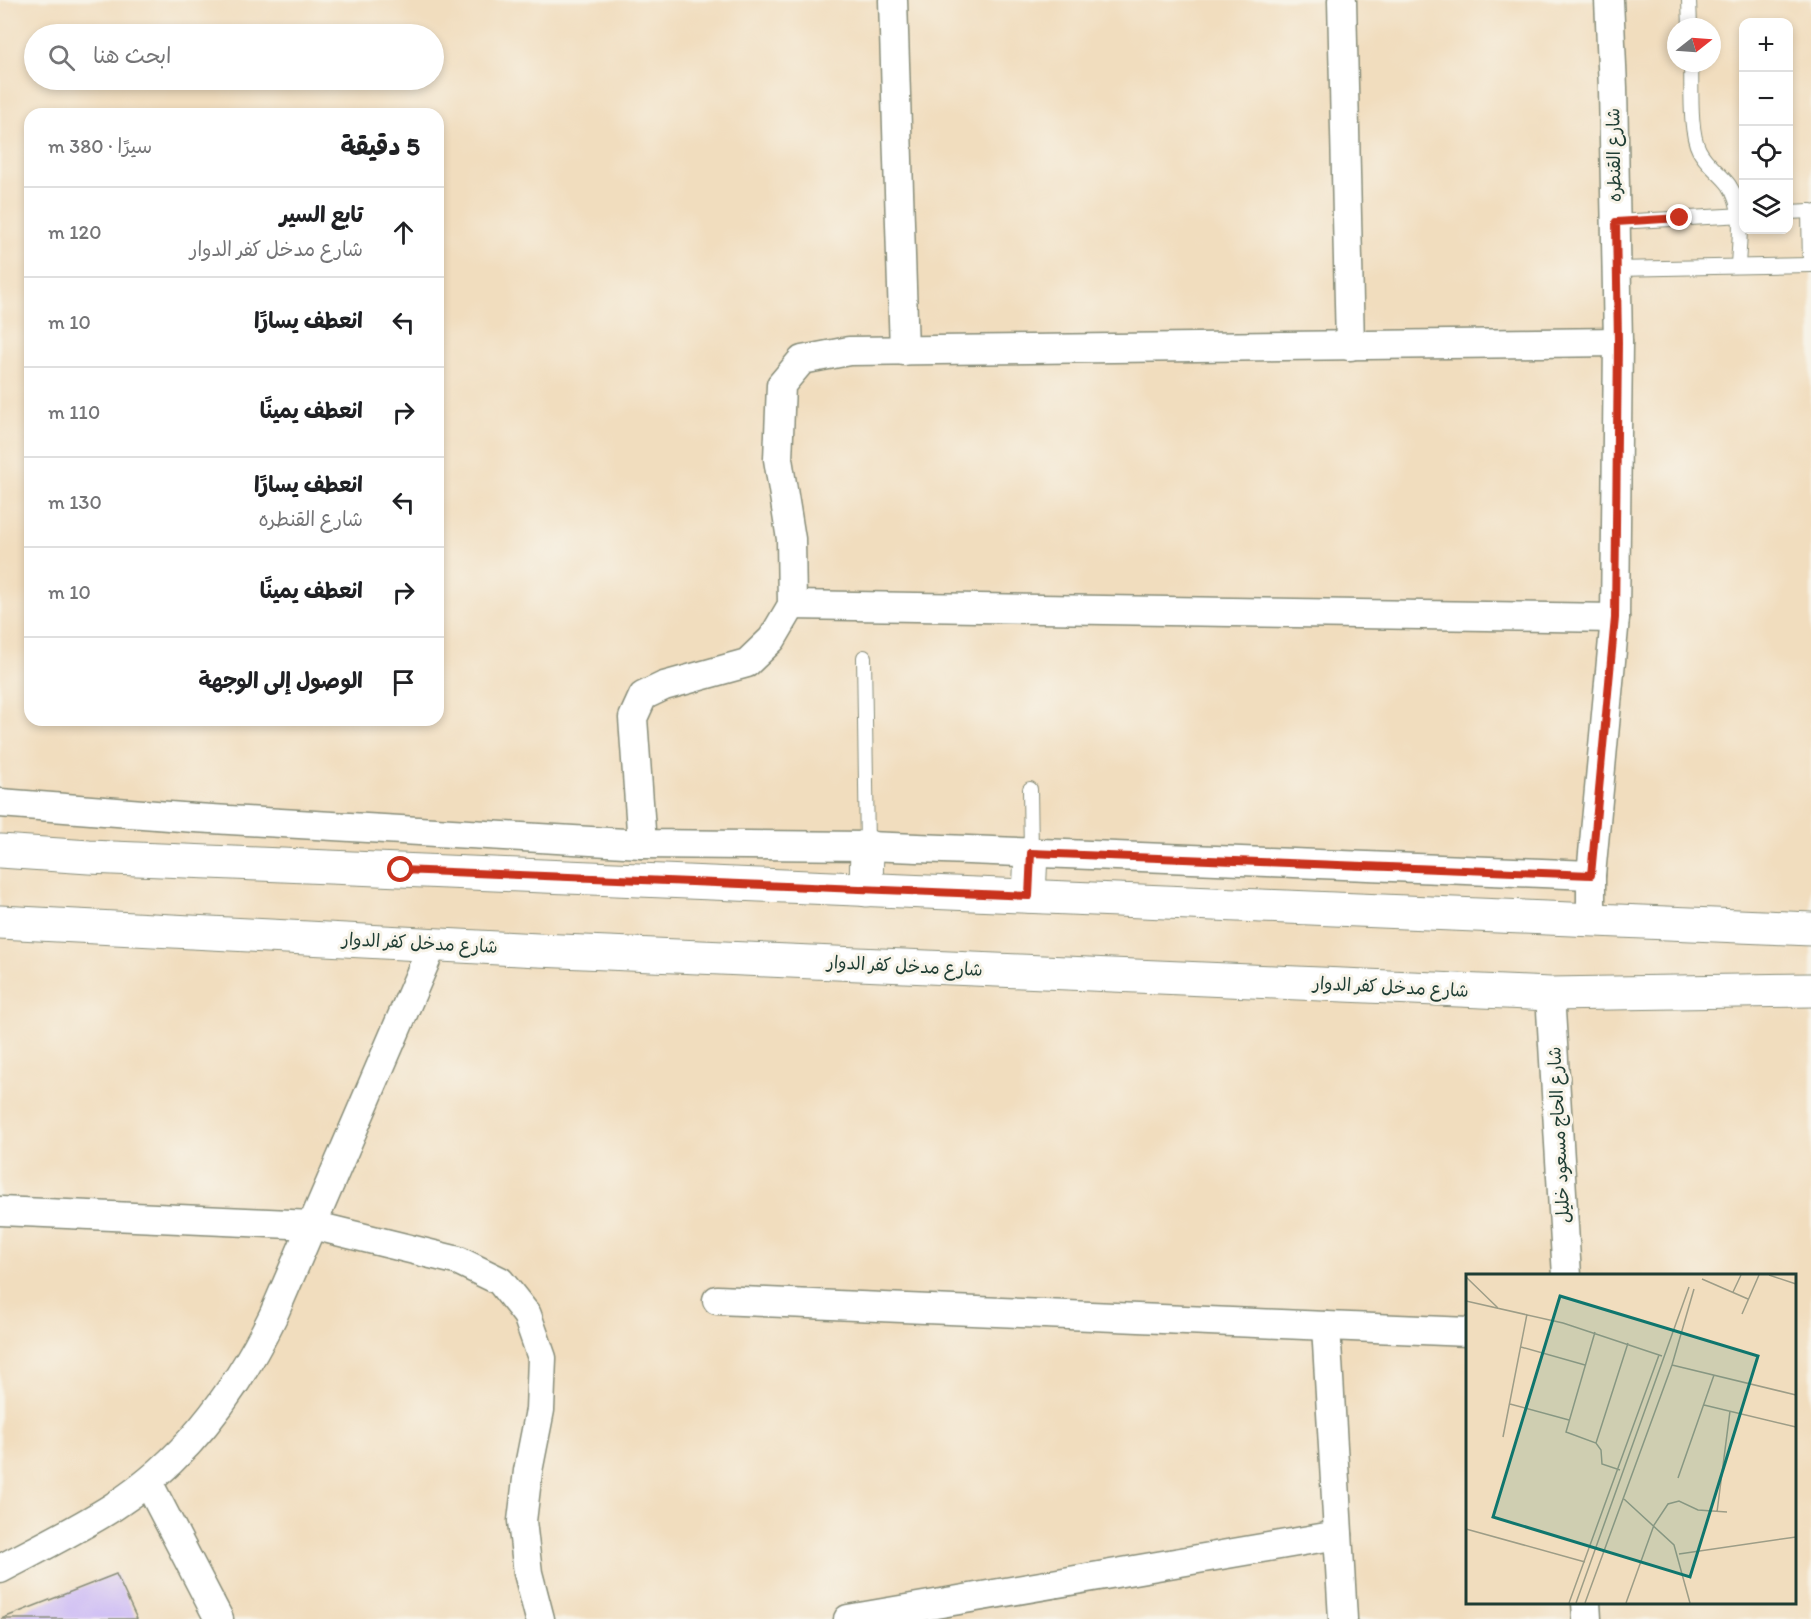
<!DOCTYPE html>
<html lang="ar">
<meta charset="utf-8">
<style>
:root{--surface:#fff;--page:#f6f6f6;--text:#202124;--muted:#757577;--line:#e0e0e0}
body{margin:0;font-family:Itim,"Playpen Sans Arabic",sans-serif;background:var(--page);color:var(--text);direction:rtl}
.controls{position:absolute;right:18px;top:18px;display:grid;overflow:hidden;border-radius:12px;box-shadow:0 3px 9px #0003}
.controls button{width:54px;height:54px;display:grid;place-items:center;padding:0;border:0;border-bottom:2px solid var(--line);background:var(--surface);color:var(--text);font:30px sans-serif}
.compass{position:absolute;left:1667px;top:18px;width:54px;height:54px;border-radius:50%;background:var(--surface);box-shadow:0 3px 9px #0003;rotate:73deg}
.stop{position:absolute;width:18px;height:18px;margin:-14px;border:4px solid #c8321e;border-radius:50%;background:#fff}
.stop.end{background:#c8321e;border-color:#fff;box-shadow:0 2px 6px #0008}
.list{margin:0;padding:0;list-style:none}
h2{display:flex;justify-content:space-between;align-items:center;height:78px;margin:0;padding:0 24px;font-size:26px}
h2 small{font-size:20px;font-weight:400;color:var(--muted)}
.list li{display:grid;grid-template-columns:39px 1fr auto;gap:18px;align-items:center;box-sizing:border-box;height:90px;padding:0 24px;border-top:2px solid var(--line)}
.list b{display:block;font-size:22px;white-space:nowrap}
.list p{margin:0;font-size:20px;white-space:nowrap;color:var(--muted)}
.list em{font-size:20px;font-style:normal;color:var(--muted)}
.icon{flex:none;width:33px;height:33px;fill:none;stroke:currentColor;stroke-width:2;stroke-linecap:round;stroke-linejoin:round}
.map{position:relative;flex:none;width:1811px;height:1619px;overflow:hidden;direction:ltr}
.search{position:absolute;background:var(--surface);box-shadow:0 3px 9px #0003;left:24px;top:24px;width:420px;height:66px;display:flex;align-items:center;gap:15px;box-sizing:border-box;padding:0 21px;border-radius:33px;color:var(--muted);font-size:22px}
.panel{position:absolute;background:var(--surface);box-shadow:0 3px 9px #0003;left:24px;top:108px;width:420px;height:618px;border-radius:18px;direction:rtl}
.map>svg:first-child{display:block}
.building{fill:#c6b2f8}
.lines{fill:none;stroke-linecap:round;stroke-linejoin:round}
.lane-casing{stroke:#888d79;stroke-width:16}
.street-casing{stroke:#888d79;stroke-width:31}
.secondary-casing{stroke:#888d79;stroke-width:35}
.lane{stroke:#fff;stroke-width:14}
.street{stroke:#fff;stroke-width:28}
.secondary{stroke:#fff;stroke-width:33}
.route{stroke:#c8321e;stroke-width:8}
.labels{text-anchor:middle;stroke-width:6;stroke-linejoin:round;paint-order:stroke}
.street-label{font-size:18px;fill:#1f3d34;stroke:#f7f3e8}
.inset-road{fill:none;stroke:#9d9d87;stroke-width:1.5}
.view{fill:#0f766e;fill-opacity:0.15;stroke:#0f766e;stroke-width:3}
.inset-edge{fill:none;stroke:#1f3d34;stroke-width:3}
</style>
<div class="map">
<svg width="1811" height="1619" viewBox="0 0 1811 1619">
<rect width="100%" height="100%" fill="#f7f3e8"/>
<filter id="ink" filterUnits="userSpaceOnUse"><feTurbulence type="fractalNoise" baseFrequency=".0167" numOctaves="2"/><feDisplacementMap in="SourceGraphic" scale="12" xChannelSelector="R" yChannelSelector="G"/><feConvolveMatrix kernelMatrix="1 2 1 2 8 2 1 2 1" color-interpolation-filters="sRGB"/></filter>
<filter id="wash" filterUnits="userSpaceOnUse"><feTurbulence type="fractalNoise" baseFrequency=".008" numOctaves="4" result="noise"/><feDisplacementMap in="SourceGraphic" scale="24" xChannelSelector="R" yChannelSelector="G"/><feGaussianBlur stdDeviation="1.35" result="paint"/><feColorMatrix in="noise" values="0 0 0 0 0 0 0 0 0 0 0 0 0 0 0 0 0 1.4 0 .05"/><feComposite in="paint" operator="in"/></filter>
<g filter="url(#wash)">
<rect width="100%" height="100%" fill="#f1ddbe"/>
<g id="blocks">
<polygon class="building" points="116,1574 137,1619 1,1619"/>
</g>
</g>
<g filter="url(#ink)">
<use href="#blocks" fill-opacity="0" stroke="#888d79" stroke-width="1.5"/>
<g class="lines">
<g class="lane-casing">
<g id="lane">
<polyline points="1689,0 1690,27"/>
<path d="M1691,63C1692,86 1689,131 1699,150C1706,164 1720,173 1729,185C1745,209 1739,240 1738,266"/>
<polyline points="1809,211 1810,265"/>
<polyline points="1788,212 1811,211"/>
<polyline points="1616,222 1744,215"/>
<polyline points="1616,269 1811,265"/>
<polyline points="864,657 867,846"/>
<polyline points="1030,789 1031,853"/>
</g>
</g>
<g class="street-casing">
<g id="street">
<polyline points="893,0 904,351"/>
<polyline points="1342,0 1350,346"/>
<polyline points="792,605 1615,618"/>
<polyline points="0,803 195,818 642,844 867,846 1591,875"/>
<polyline points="642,844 633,718 643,696 664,686 747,663 772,639 792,605 791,539 778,459 781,385 802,360 849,351 1618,342"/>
<polyline points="1591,920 1591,875 1615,618 1618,342 1613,88 1609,0"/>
<polyline points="1550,994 1567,1276"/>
<polyline points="0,1211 312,1225 459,1261 500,1281 527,1315 542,1358 540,1410 528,1471 522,1521 528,1573 540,1619"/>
<polyline points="717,1300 1468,1332"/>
<polyline points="1326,1326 1343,1619"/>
<polyline points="148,1482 219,1619"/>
<path d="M0,1569C38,1549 77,1530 113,1507C185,1461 236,1392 273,1316L433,944"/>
<polyline points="1586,1602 1587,1619"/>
<polyline points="848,1619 1338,1535"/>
</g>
</g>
<g class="secondary-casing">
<g id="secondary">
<polyline points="0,851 89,857 1811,929"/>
<polyline points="866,890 867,846"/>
<polyline points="1029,896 1031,853"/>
<polyline points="0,922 538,950 1550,994 1811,990"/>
</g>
</g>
<use href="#lane" class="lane"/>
<use href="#street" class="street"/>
<use href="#secondary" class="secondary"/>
</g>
</g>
<g class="lines" filter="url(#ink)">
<polyline class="route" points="401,870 1029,896 1031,853 1591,875 1615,618 1618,342 1616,222 1680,218"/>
</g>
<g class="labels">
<g class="street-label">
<text transform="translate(1614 155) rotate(-91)" y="6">شارع القنطره</text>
<text transform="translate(420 943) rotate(3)" y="6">شارع مدخل كفر الدوار</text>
<text transform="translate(905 966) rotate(3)" y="6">شارع مدخل كفر الدوار</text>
<text transform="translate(1391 987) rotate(3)" y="6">شارع مدخل كفر الدوار</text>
<text transform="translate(1559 1135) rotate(-93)" y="6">شارع الحاج مسعود خليل</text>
</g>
</g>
<g transform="translate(1466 1274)">
<rect width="330" height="330" fill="#f1ddbe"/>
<path class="inset-road" d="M303,1L330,10M0,3L32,34M236,5L282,25M267,18L275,1M0,27L97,49L196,82M276,40L293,1M129,58L100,158L130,169L135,176L136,190L154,196M55,73L119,91M206,91L330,121M44,130L103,146M238,131L330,153M37,163L61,40M130,169L162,69M212,204L248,101M158,225L208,271L224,329M251,238L264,137M0,255L119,288M213,280L330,263M103,329L193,81M110,329L223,13M119,329L206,91L228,15M160,329L188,251L202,230L213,227L232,236L261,238"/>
<path class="view" d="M94,22L292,82L224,303L27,243Z"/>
<rect width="330" height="330" class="inset-edge"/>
</g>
</svg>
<div class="controls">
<button>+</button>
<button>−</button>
<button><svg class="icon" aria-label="locate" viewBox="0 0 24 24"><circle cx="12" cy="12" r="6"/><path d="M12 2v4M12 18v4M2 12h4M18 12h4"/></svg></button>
<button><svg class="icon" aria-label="layers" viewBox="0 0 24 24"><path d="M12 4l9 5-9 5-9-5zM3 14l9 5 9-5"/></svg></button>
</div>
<svg class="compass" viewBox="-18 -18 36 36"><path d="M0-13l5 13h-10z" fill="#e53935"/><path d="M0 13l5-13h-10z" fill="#757577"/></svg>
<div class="stop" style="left:401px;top:870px"></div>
<div class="stop end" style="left:1680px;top:218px"></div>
<div class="search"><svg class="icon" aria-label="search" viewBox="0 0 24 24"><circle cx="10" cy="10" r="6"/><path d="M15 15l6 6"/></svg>ابحث هنا</div>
<section class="panel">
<h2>5 دقيقة<small>سيرًا · 380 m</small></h2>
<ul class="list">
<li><svg class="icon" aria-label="ahead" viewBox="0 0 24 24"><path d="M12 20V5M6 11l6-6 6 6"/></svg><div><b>تابع السير</b><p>شارع مدخل كفر الدوار</p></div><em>120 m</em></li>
<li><svg class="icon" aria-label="left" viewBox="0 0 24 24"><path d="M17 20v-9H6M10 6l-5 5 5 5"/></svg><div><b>انعطف يسارًا</b></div><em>10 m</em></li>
<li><svg class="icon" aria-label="right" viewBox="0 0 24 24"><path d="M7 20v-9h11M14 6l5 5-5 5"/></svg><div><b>انعطف يمينًا</b></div><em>110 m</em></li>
<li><svg class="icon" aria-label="left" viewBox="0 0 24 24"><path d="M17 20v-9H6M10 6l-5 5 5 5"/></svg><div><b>انعطف يسارًا</b><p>شارع القنطره</p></div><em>130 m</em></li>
<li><svg class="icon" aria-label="right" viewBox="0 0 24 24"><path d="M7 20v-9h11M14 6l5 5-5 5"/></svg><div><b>انعطف يمينًا</b></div><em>10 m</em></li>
<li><svg class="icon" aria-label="arrive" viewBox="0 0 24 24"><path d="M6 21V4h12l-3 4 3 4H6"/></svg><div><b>الوصول إلى الوجهة</b></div></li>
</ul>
</section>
</div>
